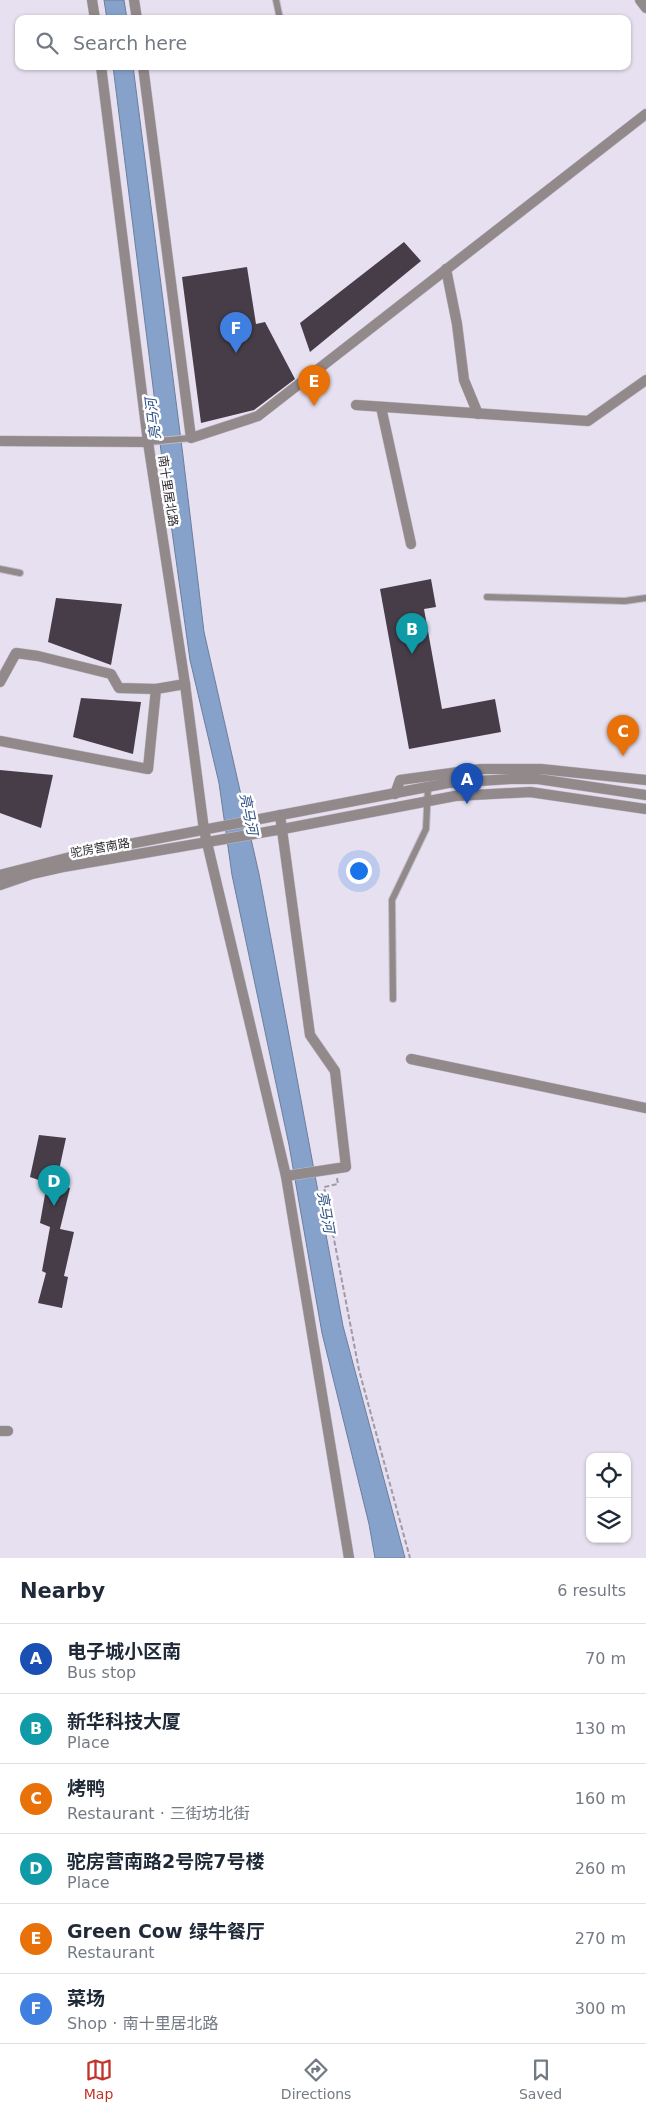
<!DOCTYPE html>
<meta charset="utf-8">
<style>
:root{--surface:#fff;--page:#f2f2f3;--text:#1f2937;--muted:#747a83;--line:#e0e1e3;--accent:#c23429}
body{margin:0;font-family:"DejaVu Sans","Noto Sans SC",sans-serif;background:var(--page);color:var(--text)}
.controls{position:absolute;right:15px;bottom:15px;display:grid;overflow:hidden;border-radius:10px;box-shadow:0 1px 4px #0004}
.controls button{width:45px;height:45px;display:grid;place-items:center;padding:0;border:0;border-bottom:1px solid var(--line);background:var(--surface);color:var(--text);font:25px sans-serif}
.you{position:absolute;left:358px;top:870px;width:18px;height:18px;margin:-12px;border:4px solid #fff;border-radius:50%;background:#1a73e8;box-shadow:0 0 0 8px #1a73e833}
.badge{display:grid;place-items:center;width:32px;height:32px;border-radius:50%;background:var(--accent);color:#fff;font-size:16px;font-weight:700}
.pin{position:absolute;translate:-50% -41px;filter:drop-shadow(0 1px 2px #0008)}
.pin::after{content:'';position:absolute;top:26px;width:18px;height:15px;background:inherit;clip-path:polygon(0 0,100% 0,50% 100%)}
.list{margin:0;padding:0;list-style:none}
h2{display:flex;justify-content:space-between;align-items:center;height:65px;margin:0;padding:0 20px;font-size:21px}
h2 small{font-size:16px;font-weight:400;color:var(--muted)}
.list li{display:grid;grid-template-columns:32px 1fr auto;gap:15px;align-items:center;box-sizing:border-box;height:70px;padding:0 20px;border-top:1px solid var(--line)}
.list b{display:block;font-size:19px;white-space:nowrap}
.list p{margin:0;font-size:16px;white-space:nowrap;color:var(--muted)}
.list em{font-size:16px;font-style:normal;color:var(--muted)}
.icon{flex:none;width:28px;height:28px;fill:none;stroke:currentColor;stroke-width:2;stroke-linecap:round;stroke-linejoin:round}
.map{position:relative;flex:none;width:646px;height:1558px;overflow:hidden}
.search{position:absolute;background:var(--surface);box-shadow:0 1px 4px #0004;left:15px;right:15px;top:15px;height:55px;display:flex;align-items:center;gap:12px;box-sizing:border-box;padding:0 18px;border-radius:10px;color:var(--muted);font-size:19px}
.sheet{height:485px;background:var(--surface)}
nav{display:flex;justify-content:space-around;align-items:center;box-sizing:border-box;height:70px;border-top:1px solid var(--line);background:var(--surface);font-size:14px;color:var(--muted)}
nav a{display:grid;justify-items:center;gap:2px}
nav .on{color:var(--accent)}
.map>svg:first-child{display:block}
.water{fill:#86a2cb;stroke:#6b7e9c}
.building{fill:#473d48}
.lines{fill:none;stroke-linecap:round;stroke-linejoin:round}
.service-casing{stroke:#c2bbc9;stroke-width:8}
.minor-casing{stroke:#c2bbc9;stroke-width:11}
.tertiary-casing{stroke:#c2bbc9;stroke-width:11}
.path{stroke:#9f9aa6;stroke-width:2;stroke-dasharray:5 2.5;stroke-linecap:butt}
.service{stroke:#92898b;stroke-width:6}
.minor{stroke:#92898b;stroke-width:10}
.tertiary{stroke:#92898b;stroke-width:10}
.labels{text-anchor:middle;stroke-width:5;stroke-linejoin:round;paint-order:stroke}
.street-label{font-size:12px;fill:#2c292f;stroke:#fff}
.water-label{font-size:14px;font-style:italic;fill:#2a4e83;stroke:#fff}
</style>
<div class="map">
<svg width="646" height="1558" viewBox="0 0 646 1558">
<rect width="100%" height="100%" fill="#e7e0f0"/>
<g class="water">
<polygon points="104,0 124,0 127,19 107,19"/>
<polygon points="113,66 133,66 183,456 204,632 259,874 343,1326 405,1558 375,1558 369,1524 322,1333 289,1145 232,875 219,783 190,660 162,459"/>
</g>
<g class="building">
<polygon points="404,242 421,261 310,352 300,323"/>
<polygon points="247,267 256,324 265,322 295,379 254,410 201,423 182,277"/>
<polygon points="431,579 436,607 424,609 442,709 495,699 501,732 409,749 380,589"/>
<polygon points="56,598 122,604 111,665 48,642"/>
<polygon points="81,698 141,702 133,754 73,737"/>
<polygon points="0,770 53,775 41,828 0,813"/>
<polygon points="39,1135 66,1138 56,1184 70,1188 60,1229 74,1232 64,1276 68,1277 62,1308 38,1303 46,1273 42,1271 50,1227 40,1223 47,1183 30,1177"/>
</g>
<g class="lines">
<g class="service-casing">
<g id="service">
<polyline points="276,0 280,19"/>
<polyline points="148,442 191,438"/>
<polyline points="0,569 20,573"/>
<polyline points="487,597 625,601 646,598"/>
<polyline points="393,999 392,900 426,829 428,787"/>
</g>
</g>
<g class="minor-casing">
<g id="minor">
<polyline points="92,0 95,19"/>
<polyline points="134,0 137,19"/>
<polyline points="640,0 646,8"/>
<polyline points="101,66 148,442 185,684 204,830 286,1176 349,1558"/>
<polyline points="143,66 191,438 258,416 646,114"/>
<polyline points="446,269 457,324 464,380 478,414"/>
<polyline points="356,405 588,421 646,380"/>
<polyline points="381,407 411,544"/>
<polyline points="0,441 148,442"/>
<polyline points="0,682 16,653 38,656 111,674 119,688 156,689"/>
<polyline points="0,741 148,769 156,689 185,684"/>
<polyline points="395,794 400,780 481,769 541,769 646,780"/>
<polyline points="280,815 310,1035 335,1071 346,1167 286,1176"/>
<polyline points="411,1059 646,1108"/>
<polyline points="0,1431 8,1431"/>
</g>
</g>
<g class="tertiary-casing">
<g id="tertiary">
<polyline points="0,875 98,850 448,783 510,779 538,779 646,795"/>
<polyline points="0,885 32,874 63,867 283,829 455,796 530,792 646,809"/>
</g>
</g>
<polyline class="path" points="337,1178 338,1184 324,1187 359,1370 410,1558"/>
<use href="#service" class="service"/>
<use href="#minor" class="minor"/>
<use href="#tertiary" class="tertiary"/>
</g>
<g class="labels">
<g class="street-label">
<text transform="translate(168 491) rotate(81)" y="4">南十里居北路</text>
<text transform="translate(100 848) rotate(-10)" y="4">驼房营南路</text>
</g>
<g class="water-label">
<text transform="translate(153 419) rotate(-97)" y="5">亮马河</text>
<text transform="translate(249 814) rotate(79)" y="5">亮马河</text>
<text transform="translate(326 1212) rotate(80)" y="5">亮马河</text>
</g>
</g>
</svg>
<div class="controls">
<button><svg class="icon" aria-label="locate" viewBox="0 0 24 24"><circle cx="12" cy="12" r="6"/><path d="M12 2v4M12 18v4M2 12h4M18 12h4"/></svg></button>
<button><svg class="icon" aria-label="layers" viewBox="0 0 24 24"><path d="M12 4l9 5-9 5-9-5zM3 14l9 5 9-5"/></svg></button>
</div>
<div class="you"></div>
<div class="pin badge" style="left:467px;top:804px;background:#1a4fb4">A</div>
<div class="pin badge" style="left:412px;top:654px;background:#0f9aa8">B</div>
<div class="pin badge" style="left:623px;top:756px;background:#e8710a">C</div>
<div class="pin badge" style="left:54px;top:1206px;background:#0f9aa8">D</div>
<div class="pin badge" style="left:314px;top:406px;background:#e8710a">E</div>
<div class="pin badge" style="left:236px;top:353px;background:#3f7fe0">F</div>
<div class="search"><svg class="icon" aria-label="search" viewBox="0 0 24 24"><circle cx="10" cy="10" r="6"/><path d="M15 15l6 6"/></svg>Search here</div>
</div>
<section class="sheet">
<h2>Nearby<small>6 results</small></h2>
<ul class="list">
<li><span class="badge" style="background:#1a4fb4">A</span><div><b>电子城小区南</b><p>Bus stop</p></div><em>70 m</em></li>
<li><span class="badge" style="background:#0f9aa8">B</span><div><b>新华科技大厦</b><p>Place</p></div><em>130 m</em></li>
<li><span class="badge" style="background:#e8710a">C</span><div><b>烤鸭</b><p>Restaurant · 三街坊北街</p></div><em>160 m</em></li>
<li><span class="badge" style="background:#0f9aa8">D</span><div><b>驼房营南路2号院7号楼</b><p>Place</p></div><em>260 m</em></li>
<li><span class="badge" style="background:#e8710a">E</span><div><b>Green Cow 绿牛餐厅</b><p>Restaurant</p></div><em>270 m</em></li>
<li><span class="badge" style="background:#3f7fe0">F</span><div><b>菜场</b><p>Shop · 南十里居北路</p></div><em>300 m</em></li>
</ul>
</section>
<nav>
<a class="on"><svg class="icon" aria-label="map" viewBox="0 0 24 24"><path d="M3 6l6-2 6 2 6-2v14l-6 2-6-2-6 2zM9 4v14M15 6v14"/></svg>Map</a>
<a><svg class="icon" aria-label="directions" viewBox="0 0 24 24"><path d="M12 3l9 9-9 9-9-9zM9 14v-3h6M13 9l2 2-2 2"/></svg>Directions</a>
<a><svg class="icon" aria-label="saved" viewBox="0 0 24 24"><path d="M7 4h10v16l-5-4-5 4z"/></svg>Saved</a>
</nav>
